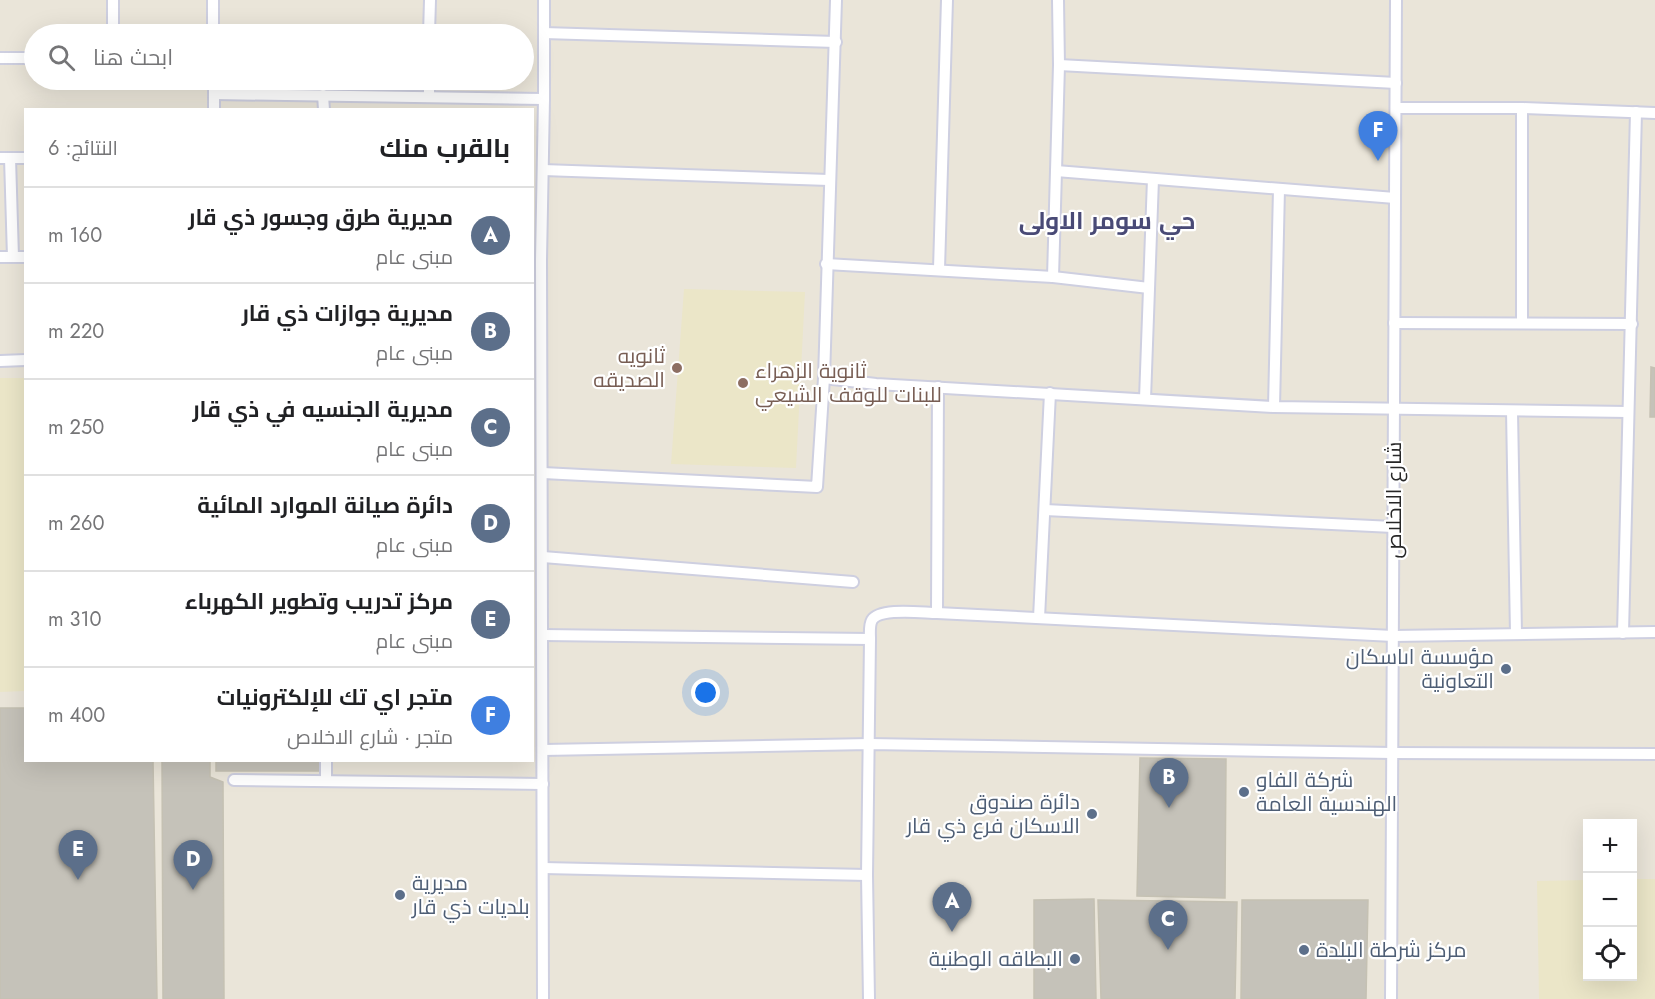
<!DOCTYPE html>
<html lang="ar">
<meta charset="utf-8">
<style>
:root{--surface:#fff;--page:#f2f2f2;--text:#202124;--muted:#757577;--line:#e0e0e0;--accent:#3b3ff4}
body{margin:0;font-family:Jost,Cairo,sans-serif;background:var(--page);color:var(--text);direction:rtl}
.controls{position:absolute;right:18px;bottom:18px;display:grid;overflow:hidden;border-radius:0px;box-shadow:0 6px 24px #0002}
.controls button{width:54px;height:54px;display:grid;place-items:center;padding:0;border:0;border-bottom:2px solid var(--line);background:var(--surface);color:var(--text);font:30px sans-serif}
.you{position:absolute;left:706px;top:693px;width:21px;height:21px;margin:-15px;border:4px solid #fff;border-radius:50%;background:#1a73e8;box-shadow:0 0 0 9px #1a73e833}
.badge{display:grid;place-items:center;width:39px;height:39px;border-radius:50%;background:var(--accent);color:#fff;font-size:20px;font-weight:700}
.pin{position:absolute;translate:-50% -50px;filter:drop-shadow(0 2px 3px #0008)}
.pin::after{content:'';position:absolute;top:32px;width:21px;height:18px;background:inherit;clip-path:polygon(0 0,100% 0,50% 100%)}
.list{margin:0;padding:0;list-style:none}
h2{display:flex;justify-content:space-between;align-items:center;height:78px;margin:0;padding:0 24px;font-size:26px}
h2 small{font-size:20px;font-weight:400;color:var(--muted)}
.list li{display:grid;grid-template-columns:39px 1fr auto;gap:18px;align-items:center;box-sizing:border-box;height:96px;padding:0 24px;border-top:2px solid var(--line)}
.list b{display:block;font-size:22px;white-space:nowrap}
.list p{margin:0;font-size:20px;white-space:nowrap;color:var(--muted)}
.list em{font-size:20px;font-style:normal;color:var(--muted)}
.icon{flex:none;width:33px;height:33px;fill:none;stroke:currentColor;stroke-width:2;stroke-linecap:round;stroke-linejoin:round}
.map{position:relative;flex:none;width:1655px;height:999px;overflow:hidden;direction:ltr}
.search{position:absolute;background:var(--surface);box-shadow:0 6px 24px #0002;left:24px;top:24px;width:510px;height:66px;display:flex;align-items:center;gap:15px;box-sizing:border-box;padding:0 21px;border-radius:33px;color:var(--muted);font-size:22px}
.panel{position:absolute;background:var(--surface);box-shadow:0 6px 24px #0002;left:24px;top:108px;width:510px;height:654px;border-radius:0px;direction:rtl}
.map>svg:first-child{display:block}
.education{fill:#ebe6c8}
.building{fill:#c5c2b9;stroke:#c5c1b3;stroke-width:1.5}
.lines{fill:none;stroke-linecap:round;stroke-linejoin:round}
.street-casing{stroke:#cecfe0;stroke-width:14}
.street{stroke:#fff;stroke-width:10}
.education-dot{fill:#8d6e63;stroke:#fff;stroke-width:2}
.service-dot{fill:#5c6f8a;stroke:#fff;stroke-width:2}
.labels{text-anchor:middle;stroke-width:4.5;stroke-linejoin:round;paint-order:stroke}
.education-label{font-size:21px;fill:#785e54;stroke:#fff;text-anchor:end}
.street-label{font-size:21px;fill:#272727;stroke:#fff}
.service-label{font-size:21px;fill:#4e5e75;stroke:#fff;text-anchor:end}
.quarter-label{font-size:24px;font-weight:bold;fill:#494a76;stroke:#fff}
</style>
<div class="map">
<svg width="1655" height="999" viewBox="0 0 1655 999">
<rect width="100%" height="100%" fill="#eae5d9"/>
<g class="education">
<polygon points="684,289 805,292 796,468 671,464"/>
<polygon points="0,378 25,378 25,691 0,692"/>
<polygon points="1633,879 1655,879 1655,999 1539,999 1537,881 1587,880 1588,976 1632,976"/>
</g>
<g class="building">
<polygon points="1651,367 1655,368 1655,417 1650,417"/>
<polygon points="0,708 26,708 26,760 153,760 157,999 0,999"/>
<polygon points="1140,758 1226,759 1225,898 1137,896"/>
<polygon points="162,760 210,760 210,777 223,782 224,999 163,999"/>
<rect x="216" y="760" width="106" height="11"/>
<polygon points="1094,899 1096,999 1034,999 1034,900"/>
<polygon points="1098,900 1237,902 1235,999 1101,999"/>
<polygon points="1242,900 1368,900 1366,999 1241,999"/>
</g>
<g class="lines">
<g class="street-casing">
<g id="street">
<polyline points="213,0 213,34"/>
<polyline points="544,33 836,42"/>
<polyline points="113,34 113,0"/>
<polyline points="429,34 430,0"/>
<polyline points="0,58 34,58"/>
<polyline points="1059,65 1396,83"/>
<polyline points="214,80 214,110"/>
<polyline points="214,94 544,99"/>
<polyline points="323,95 324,110"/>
<polyline points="429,97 429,80"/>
<polyline points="1396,108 1522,108 1655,113"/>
<polyline points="1522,108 1522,323"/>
<polyline points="0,158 26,158"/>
<polyline points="10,158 13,257"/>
<polyline points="543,170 829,180"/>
<polyline points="1056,171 1395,198"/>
<polyline points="0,257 26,257"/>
<polyline points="826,264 1053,277 1149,288"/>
<polyline points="939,269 947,0"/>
<polyline points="1053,277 1059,65 1058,0"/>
<polyline points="1394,323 1632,324"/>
<polyline points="0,361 26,360"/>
<polyline points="824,378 876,384 1274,407 1628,412"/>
<polyline points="1145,399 1153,179"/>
<polyline points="1274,407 1279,189"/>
<polyline points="1512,411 1516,634"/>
<polyline points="543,473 817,487 824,378 836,0"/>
<polyline points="1045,510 1393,527"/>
<polyline points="543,557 853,582"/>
<polyline points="937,613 938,387"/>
<polyline points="1039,618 1050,393"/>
<polyline points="1623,633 1636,112"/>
<polyline points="543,635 870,639"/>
<polyline points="543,750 870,744 1392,753 1655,754"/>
<polyline points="326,760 326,781"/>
<polyline points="234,780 543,784"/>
<polyline points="543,868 867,875"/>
<polyline points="543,999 541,260 544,99 544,0"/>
<path d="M869,999L867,875L870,639C870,633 869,625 872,620C880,607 923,613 937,613L1393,636L1655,632"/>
<polyline points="1391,999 1396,0"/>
</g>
</g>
<use href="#street" class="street"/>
</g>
<g class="education-dot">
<circle cx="677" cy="368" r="6"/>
<circle cx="743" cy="383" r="6"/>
</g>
<g class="service-dot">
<circle cx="1506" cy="669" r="6"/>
<circle cx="1244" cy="792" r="6"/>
<circle cx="1092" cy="814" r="6"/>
<circle cx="400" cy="895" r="6"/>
<circle cx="1304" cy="950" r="6"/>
<circle cx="1075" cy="959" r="6"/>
</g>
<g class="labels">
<g class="education-label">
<text x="665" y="363">ثانويه<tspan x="665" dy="24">الصديقه</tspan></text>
<text x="755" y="378" text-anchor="start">ثانوية الزهراء<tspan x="755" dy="24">للبنات للوقف الشيعي</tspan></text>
</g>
<g class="street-label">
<text transform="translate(1394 500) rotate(-90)" y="7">شارع الاخلاص</text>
</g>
<g class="service-label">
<text x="1494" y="664">مؤسسة اىاسكان<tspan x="1494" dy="24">التعاونية</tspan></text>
<text x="1256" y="787" text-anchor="start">شركة الفاو<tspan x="1256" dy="24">الهندسية العامة</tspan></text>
<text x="1080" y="809">دائرة صندوق<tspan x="1080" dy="24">الاسكان فرع ذي قار</tspan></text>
<text x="412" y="890" text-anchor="start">مديرية<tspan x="412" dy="24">بلديات ذي قار</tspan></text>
<text x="1316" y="957" text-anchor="start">مركز شرطة البلدة</text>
<text x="1063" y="966">البطاقه الوطنية</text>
</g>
<g class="quarter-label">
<text x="1107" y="229">حي سومر الاولى</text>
</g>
</g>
</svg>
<div class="controls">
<button>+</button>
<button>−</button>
<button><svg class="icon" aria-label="locate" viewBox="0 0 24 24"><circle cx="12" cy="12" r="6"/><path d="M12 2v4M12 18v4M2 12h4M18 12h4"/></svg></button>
</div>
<div class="you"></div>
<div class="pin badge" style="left:952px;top:932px;background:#5c6f8a">A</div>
<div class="pin badge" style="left:1169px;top:808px;background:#5c6f8a">B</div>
<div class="pin badge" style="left:1168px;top:950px;background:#5c6f8a">C</div>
<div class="pin badge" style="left:193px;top:890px;background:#5c6f8a">D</div>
<div class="pin badge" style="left:78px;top:880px;background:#5c6f8a">E</div>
<div class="pin badge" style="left:1378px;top:161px;background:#3f7fe0">F</div>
<div class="search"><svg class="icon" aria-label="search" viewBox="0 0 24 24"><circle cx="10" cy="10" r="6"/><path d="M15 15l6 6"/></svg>ابحث هنا</div>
<section class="panel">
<h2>بالقرب منك<small>النتائج: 6</small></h2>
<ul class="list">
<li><span class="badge" style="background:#5c6f8a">A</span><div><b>مديرية طرق وجسور ذي قار</b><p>مبنى عام</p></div><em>160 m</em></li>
<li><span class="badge" style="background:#5c6f8a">B</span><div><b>مديرية جوازات ذي قار</b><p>مبنى عام</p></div><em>220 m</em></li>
<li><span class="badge" style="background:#5c6f8a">C</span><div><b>مديرية الجنسيه في ذي قار</b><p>مبنى عام</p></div><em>250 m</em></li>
<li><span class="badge" style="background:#5c6f8a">D</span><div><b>دائرة صيانة الموارد المائية</b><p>مبنى عام</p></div><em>260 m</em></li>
<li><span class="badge" style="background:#5c6f8a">E</span><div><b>مركز تدريب وتطوير الكهرباء</b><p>مبنى عام</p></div><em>310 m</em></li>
<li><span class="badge" style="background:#3f7fe0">F</span><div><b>متجر اي تك للإلكترونيات</b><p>متجر · شارع الاخلاص</p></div><em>400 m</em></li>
</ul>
</section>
</div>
